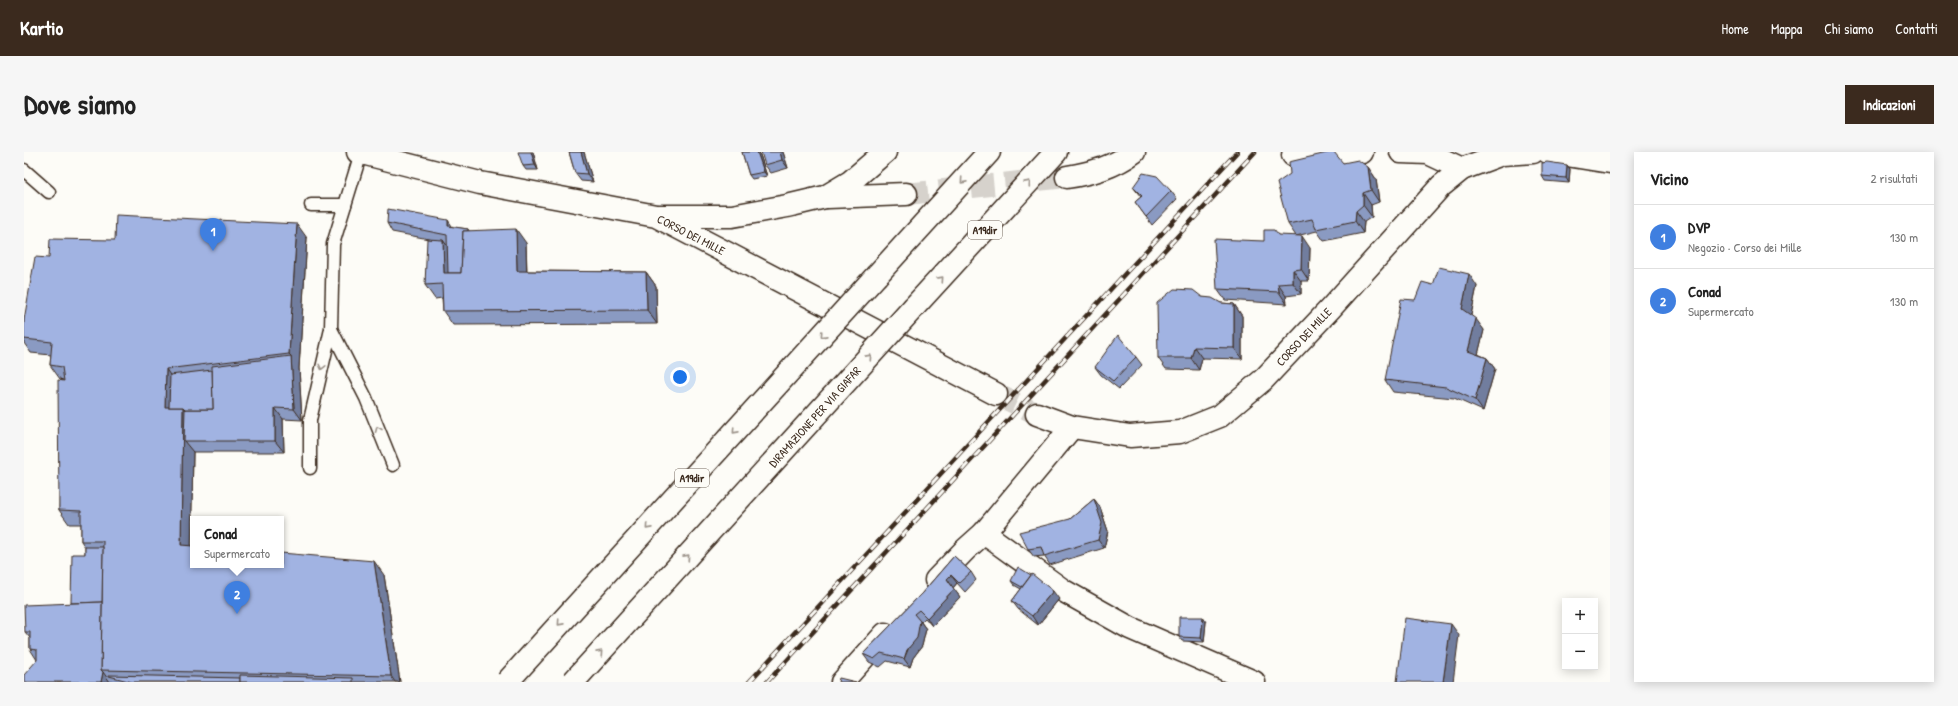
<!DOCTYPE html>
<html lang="it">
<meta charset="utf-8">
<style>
:root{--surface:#fff;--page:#f6f6f6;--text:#222;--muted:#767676;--line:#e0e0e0;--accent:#3b2a1e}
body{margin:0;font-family:"Patrick Hand",sans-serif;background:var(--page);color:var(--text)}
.controls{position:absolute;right:12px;bottom:12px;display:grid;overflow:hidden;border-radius:0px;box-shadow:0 2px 10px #0003}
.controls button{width:36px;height:36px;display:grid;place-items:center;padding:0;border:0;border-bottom:1px solid var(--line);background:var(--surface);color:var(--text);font:20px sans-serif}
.you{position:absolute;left:656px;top:225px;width:14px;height:14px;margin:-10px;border:3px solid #fff;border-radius:50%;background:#1a73e8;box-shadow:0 0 0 6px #1a73e833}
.badge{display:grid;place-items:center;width:26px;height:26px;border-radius:50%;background:var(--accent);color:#fff;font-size:13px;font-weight:700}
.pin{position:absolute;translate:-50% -33px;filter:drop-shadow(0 1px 2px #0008)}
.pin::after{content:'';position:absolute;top:21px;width:14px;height:12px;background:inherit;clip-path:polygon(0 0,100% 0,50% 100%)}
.popup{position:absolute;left:166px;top:364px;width:94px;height:52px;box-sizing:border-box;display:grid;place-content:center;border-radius:0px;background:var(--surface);filter:drop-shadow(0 1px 3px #0005);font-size:13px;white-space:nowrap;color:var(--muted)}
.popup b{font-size:15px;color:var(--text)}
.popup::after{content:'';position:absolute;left:50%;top:100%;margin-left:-8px;border:8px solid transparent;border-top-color:var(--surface)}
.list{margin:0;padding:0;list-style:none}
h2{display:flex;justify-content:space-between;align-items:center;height:52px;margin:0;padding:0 16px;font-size:17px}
h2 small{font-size:13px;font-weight:400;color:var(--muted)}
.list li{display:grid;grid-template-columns:26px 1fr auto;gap:12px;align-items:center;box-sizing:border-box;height:64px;padding:0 16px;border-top:1px solid var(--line)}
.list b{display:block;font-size:15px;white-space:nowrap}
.list p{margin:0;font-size:13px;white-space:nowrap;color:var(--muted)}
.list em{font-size:13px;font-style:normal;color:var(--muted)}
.map{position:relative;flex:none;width:1586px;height:530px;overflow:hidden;border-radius:0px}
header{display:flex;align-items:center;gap:24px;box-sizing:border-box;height:56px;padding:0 20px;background:var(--accent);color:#fff}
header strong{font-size:19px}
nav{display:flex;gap:22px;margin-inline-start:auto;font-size:14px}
.intro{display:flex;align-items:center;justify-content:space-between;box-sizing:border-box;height:96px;padding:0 24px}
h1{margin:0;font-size:28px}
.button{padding:10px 18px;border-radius:0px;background:var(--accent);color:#fff;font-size:14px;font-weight:700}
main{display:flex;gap:24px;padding:0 24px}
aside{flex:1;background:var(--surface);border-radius:0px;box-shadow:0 2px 10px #0003}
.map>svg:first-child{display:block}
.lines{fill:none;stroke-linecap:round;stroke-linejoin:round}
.tertiary-tunnel{stroke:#d6d2cc;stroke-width:22;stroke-dasharray:22 11;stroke-linecap:butt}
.service-casing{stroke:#3b2a1e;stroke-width:15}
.minor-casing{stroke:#3b2a1e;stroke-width:25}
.tertiary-casing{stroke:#3b2a1e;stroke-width:25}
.motorway-casing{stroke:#3b2a1e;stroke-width:25}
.service{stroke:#fdfcf7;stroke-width:12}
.minor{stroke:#fdfcf7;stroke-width:22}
.tertiary{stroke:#fdfcf7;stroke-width:22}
.motorway{stroke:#fdfcf7;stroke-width:22}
.rail-casing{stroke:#3b2a1e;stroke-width:4.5}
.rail{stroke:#fdfcf7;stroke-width:3;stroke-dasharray:9;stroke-linecap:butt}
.motorway-bridge-casing{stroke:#3b2a1e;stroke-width:25;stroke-linecap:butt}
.motorway-bridge{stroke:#fdfcf7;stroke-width:22}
.wall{fill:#8a9ac2;stroke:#3b2a1e}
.shaded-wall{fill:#717d9e;stroke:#3b2a1e}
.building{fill:#a1b3e2;stroke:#3b2a1e}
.oneway{stroke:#9c938a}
.labels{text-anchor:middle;stroke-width:3.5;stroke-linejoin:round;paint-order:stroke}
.shield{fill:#fdfcf7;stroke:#75695f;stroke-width:1}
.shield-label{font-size:11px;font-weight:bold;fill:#3b2a1e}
.street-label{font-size:12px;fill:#3b2a1e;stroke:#fdfcf7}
</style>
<header>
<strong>Kartio</strong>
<nav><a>Home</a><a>Mappa</a><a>Chi siamo</a><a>Contatti</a></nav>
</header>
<div class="intro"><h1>Dove siamo</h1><a class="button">Indicazioni</a></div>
<main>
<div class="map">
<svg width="1586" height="530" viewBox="0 0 1586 530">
<rect width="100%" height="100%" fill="#fdfcf7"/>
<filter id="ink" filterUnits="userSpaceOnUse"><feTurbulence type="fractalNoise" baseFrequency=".025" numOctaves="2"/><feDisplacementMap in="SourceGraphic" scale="8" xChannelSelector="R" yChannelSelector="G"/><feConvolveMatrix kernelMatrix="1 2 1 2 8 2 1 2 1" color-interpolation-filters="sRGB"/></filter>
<g filter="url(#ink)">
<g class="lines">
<g class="tertiary-tunnel">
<polyline points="882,42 1043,25"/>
<polyline points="972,242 1013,262"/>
</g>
<g class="service-casing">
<g id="service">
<polyline points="0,18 25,40"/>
<polyline points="287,53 321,53"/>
<polyline points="307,177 342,246 369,313"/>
<polyline points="286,316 286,268 307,177 309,92 337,1"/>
</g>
</g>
<g class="minor-casing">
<g id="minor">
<polyline points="1377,0 1404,1 1438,17"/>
<polyline points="1269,3 1338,0"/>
<polyline points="960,381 1040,439 1106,476 1230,530"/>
<polyline points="912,428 941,398 960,381 1048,275"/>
<polyline points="818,530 861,482"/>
</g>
</g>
<g class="tertiary-casing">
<g id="tertiary">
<polyline points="334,0 456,31 632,64 972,242"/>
<polyline points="1524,0 1586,10"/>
<path d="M1043,25C1068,21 1090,15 1110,0"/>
<polyline points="804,45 882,42"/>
<polyline points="635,64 708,64 763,54 801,45 826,30 861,0"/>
<polyline points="1013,262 1048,275 1106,284 1156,280 1196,264 1240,227 1306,157 1417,34 1438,17 1478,2 1509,0"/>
</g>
</g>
<g class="motorway-casing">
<g id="motorway">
<polyline points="853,123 965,0"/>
<polyline points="890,155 1032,0"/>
</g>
</g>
<use href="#service" class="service"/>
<use href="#minor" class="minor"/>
<use href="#tertiary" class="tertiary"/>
<use href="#motorway" class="motorway"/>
<g class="rail-casing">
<g id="rail">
<polyline points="725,530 1213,0"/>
<polyline points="743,530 1231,0"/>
</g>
</g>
<use href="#rail" class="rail"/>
<g class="motorway-bridge-casing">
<g id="motorway-bridge">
<polyline points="483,530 853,123"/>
<polyline points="549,530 890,155"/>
</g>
</g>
<use href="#motorway-bridge" class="motorway-bridge"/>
</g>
<g class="wall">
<polygon points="509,0 514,18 502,18 499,14"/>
<polygon points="545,0 560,0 569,30 557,29 551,21"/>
<polygon points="718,0 735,0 743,24 728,27 725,23"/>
<polygon points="759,0 764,16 747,21 741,13"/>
<polygon points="1319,11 1344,15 1352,27 1355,50 1347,53 1348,65 1340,70 1339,81 1300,89 1293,79 1272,84 1264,72"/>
<polygon points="1543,13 1546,17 1545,31 1521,29 1518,24"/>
<polygon points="1109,35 1147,39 1153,47 1128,73 1111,50 1117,45"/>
<polygon points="363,71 429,75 444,77 445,79 502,91 503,119 622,120 632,134 633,172 429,173 419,159 418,146 411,147 401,133 410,88 368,80"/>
<polygon points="1254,83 1286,96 1285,129 1277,129 1277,142 1262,144 1263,152 1201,148 1193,137 1240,89"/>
<polygon points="283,86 275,216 278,268 259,267 260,300 169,300 167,394 360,423 376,530 0,530 13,508 6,497 6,486 1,480 47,451 61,402 61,395 57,389 57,372 45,372 35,358 39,228 36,227 26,213 27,203 7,201 0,191 0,168 25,106 91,88"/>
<polygon points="1409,133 1453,134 1447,163 1460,178 1454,202 1463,206 1471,217 1459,259 1430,246 1369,240 1361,228"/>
<polygon points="1178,145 1197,151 1210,152 1218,164 1218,207 1178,206 1175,218 1142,217 1134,206"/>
<polygon points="1112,205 1118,213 1095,237 1077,223 1071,215"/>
<polygon points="1070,347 1076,355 1084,379 1080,396 1026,413 1020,404 1010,405 1004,397 1046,367"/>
<polygon points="930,404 947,420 952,428 941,440 933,431 929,436 936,445 908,474 901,466 897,470 902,477 898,494 889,506 886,515 863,509 856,515 845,510 839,502 898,441"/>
<polygon points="987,429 1035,447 1014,473 994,457 988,449 997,437 990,433"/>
<polygon points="1182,470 1180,490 1158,489 1155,485"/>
</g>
<g class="shaded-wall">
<polygon points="507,0 509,0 514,18 511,13"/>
<polygon points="557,0 560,0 569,30 563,22"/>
<polygon points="733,0 735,0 743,24 740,20"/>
<polygon points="756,0 759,0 764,16 758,8"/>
<polygon points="1543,13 1546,17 1545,31 1542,26"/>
<polygon points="1344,15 1352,27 1355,50 1347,38"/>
<polygon points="1339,41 1347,53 1348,65 1339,53"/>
<polygon points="1332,59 1340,70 1339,81 1331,69"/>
<polygon points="424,68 430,77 424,74"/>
<polygon points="273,72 283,86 275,216 278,268 270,257 267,204 265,202"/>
<polygon points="492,77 502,91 503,133 493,119"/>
<polygon points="1278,84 1286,96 1285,129 1277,117"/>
<polygon points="419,88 429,102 429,126 420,121"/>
<polygon points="1269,118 1277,129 1277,142 1269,131"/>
<polygon points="622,120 632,134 633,172 623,158"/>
<polygon points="1445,122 1453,134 1446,168 1438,157"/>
<polygon points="1254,132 1262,144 1263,152 1255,140"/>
<polygon points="1210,152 1218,164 1218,207 1210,196"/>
<polygon points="1452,167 1460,178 1452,211 1444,199"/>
<polygon points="1170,195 1178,206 1175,218 1167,206"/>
<polygon points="1463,206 1471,217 1459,259 1451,248"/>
<polygon points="142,217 151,231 151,260 141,255"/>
<polygon points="159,255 169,269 160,289 169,300 167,407 157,393"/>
<polygon points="251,256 259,267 260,300 251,289"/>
<polygon points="1070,347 1076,355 1084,379 1080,396 1074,388"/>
<polygon points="350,409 360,423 376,530 371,530 367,524"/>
<polygon points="927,423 933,431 929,436 923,427"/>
<polygon points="930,437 936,445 908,474 903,466"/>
<polygon points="1029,439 1035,447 1014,473 1008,464"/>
<polygon points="1179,465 1182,470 1180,490 1177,486"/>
<polygon points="896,469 902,477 898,494 889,506 886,515 880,507"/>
<polygon points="1427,472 1435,483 1429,530 1419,530"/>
<polygon points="79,520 86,530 77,530"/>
</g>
<g class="building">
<polygon points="494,0 507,0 511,13 499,14"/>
<polygon points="545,0 557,0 563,22 551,21"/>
<polygon points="718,0 733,0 740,20 725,23"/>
<polygon points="737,0 756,0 758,8 741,13"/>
<polygon points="1307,0 1310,0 1319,11 1334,8 1344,15 1347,38 1339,41 1339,53 1332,59 1331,69 1292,77 1288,67 1264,72 1253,31 1266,22 1265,10"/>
<polygon points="1523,10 1543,13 1542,26 1518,24 1518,11"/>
<polygon points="1119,21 1133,24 1147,39 1122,65 1111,50 1118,44 1109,35"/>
<polygon points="364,57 424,68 424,74 444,77 444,79 439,79 437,121 424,121 423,83 363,71"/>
<polygon points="92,63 273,72 265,202 142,217 141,255 159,255 157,393 169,394 169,413 257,413 257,401 350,409 367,524 77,518 79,389 57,389 57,359 35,358 34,228 40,229 38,215 26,213 28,190 0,187 0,168 11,105 25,106 26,87 91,88"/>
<polygon points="492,77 493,119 622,120 623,158 419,159 418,132 401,133 403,87 419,88 420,121 437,121 439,79"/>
<polygon points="1240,78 1250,78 1254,83 1278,84 1277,117 1269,118 1269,131 1254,132 1255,140 1193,137 1190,87 1240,89"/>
<polygon points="1415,115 1445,122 1438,157 1452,167 1444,199 1463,206 1451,248 1422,235 1361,228 1377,147 1391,148 1398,130 1409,133"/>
<polygon points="1150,137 1169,138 1178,145 1188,146 1197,151 1210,152 1210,196 1170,195 1167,206 1134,206 1133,151"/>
<polygon points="1094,183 1112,205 1089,229 1071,215"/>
<polygon points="267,204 270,257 251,256 251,289 160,289 161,257 189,257 188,214"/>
<polygon points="188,218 189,257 161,257 159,255 145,255 146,223"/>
<polygon points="1070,347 1078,371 1074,388 1020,404 1017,395 1004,397 995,380 1046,367"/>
<polygon points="61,395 79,395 78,450 47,451 48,402 61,402"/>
<polygon points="930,404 947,420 935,431 927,423 923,427 930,437 903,466 895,458 890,462 896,469 895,474 893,486 883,498 880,507 857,501 850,507 839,502 898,441"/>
<polygon points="994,415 1007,423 998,435 987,429"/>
<polygon points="1008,422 1029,439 1008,464 988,449"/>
<polygon points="78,450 77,518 79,520 77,530 0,530 0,523 13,508 13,498 6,497 6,480 1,480 0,453"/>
<polygon points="1155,465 1179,465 1177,486 1155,485"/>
<polygon points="1381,466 1427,472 1419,530 1373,530"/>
<polygon points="85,523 216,526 216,530 108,530 85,524"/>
<polygon points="216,523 329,526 329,530 216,530"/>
<polygon points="815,526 832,530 814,530"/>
</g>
<defs><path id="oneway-chevron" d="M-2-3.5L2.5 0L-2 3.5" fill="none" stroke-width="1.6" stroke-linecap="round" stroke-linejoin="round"/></defs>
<g class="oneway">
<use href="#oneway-chevron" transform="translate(939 29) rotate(132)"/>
<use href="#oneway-chevron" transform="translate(1004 31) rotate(-48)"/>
<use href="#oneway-chevron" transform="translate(917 127) rotate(-48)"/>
<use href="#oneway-chevron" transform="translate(799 183) rotate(132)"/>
<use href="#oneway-chevron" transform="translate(845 205) rotate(-48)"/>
<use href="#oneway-chevron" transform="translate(298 215) rotate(103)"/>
<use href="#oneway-chevron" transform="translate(354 277) rotate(-112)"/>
<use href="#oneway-chevron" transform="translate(711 279) rotate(132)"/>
<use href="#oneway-chevron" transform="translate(624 375) rotate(132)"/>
<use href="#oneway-chevron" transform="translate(663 405) rotate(-48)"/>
<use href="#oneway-chevron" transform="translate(536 471) rotate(132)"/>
<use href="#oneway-chevron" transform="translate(576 501) rotate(-48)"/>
</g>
</g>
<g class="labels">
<g class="shield">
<rect x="944" y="69" width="34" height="18" rx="3"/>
<rect x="651" y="317" width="34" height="18" rx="3"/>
</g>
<g class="shield-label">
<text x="961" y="82">A19dir</text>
<text x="668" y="330">A19dir</text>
</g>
<g class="street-label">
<text transform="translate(667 83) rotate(27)" y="4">CORSO DEI MILLE</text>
<text transform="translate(1280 185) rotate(-47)" y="4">CORSO DEI MILLE</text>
<text transform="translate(791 265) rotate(-48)" y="4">DIRAMAZIONE PER VIA GIAFAR</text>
</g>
</g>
</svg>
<div class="controls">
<button>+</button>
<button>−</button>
</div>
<div class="you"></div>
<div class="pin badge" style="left:189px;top:99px;background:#3f7fe0">1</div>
<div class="pin badge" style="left:213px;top:462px;background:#3f7fe0">2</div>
<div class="popup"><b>Conad</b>Supermercato</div>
</div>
<aside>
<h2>Vicino<small>2 risultati</small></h2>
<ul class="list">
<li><span class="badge" style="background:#3f7fe0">1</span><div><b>DVP</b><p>Negozio · Corso dei Mille</p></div><em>130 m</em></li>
<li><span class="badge" style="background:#3f7fe0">2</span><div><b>Conad</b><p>Supermercato</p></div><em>130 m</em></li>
</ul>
</aside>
</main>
